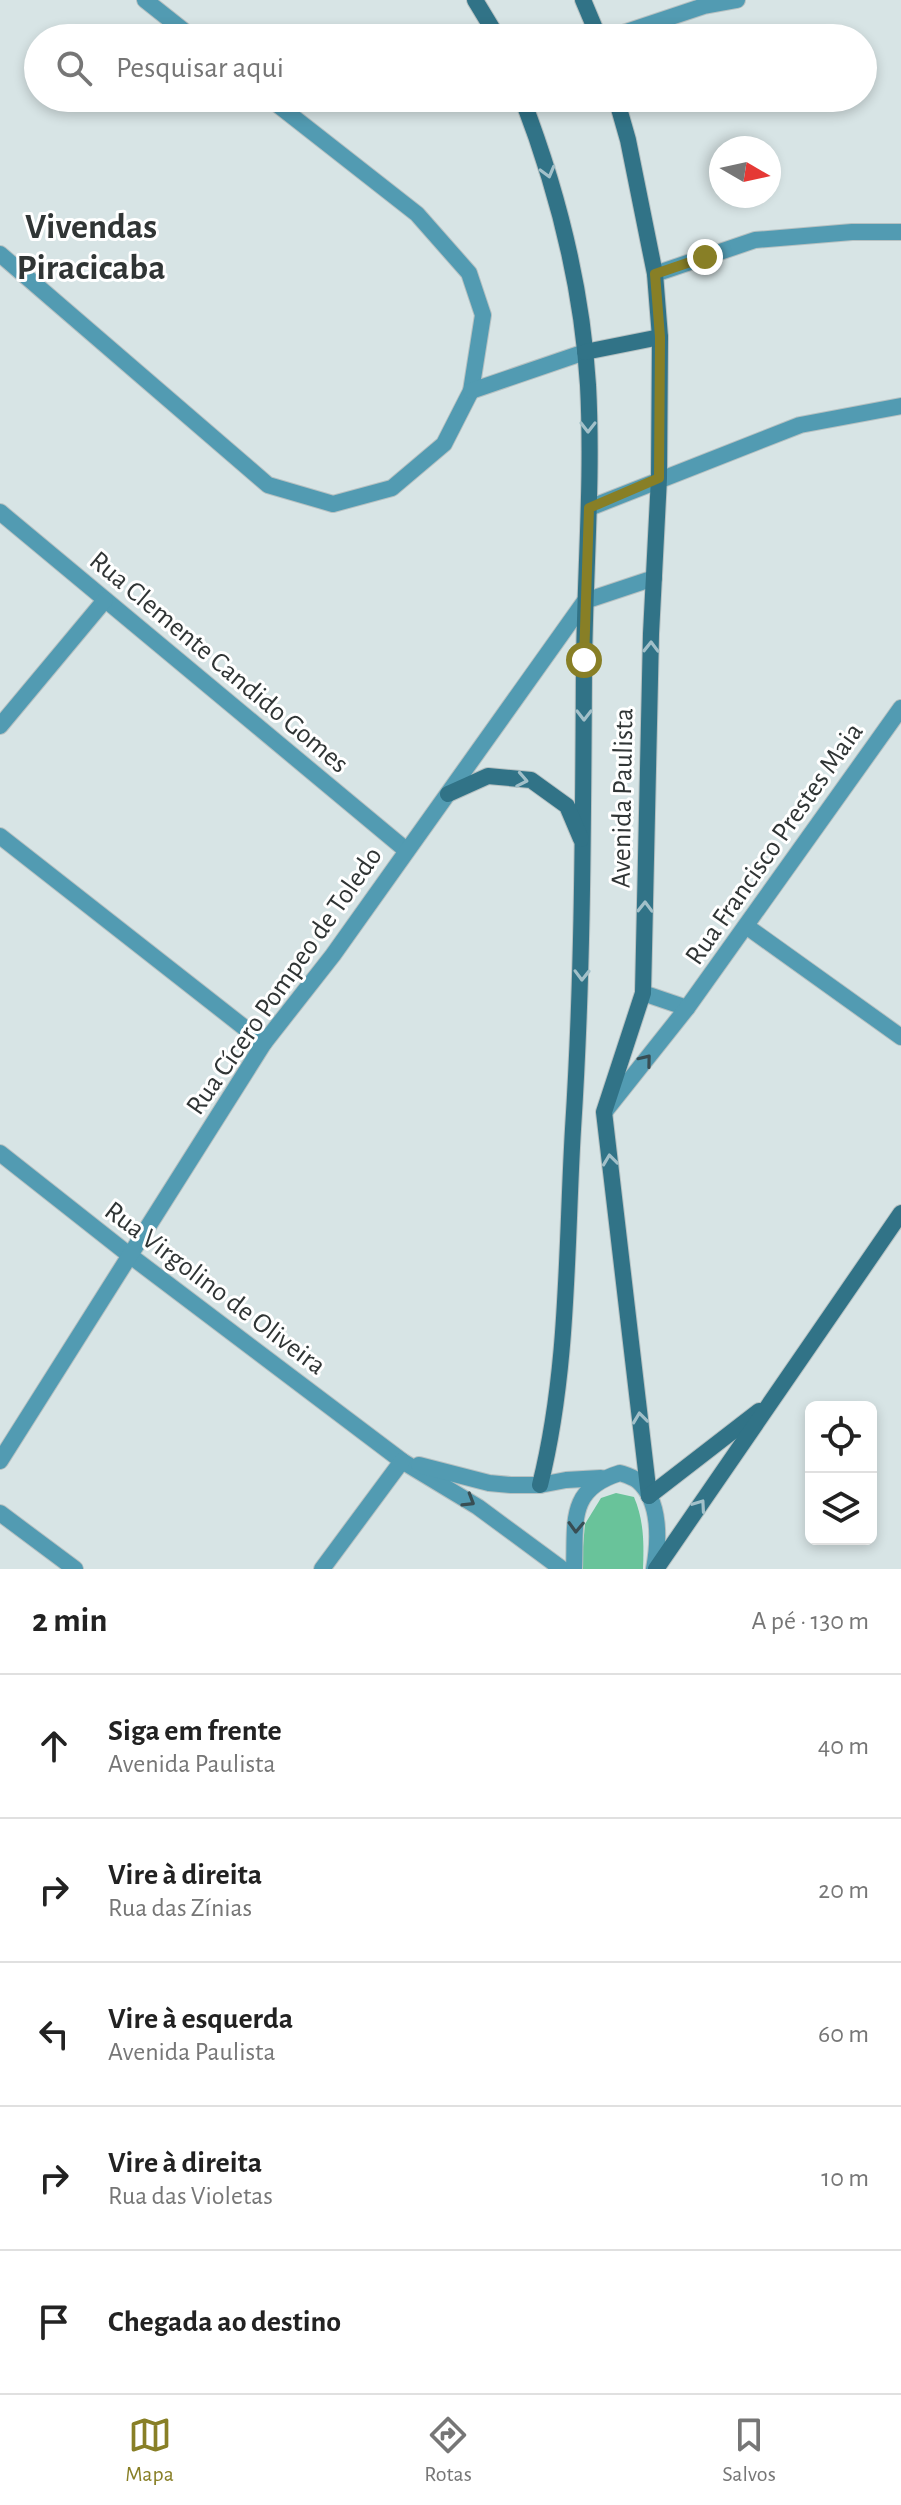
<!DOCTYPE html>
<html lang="pt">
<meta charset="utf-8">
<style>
:root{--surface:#fff;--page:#f6f6f6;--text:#222;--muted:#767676;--line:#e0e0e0;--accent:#887f26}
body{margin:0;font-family:"Alegreya Sans",sans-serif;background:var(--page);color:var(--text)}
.controls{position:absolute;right:24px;bottom:24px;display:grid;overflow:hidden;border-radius:12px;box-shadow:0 4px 12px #0003}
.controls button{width:72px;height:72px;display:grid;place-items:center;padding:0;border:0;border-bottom:2px solid var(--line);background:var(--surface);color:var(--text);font:40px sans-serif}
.compass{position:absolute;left:709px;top:136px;width:72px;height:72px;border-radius:50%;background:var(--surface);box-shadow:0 4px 12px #0003;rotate:99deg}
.stop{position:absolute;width:24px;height:24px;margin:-18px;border:6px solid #887f26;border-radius:50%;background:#fff}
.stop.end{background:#887f26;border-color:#fff;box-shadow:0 2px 8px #0008}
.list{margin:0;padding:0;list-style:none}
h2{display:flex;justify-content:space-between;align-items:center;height:104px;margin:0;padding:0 32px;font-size:34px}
h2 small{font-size:26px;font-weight:400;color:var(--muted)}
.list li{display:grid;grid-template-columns:52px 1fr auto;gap:24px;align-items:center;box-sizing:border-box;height:144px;padding:0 32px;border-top:2px solid var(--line)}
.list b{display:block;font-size:30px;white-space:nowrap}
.list p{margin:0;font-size:26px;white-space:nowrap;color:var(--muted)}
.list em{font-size:26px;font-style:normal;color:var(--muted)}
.icon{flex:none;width:44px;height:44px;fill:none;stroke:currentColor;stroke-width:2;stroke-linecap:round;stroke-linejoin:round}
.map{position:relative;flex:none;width:901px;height:1569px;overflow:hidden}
.search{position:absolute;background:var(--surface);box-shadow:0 4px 12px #0003;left:24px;right:24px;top:24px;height:88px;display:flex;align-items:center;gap:20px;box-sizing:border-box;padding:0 28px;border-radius:44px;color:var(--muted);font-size:30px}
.sheet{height:824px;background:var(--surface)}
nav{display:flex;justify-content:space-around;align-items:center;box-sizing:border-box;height:112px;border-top:2px solid var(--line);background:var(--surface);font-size:22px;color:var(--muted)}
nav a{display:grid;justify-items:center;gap:4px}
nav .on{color:var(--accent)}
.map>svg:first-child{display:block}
.park{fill:#69c39a}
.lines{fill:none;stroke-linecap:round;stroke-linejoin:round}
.street-casing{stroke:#b6c1c2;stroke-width:18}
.secondary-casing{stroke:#b6c1c2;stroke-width:18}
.street{stroke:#529bb2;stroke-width:16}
.secondary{stroke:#317387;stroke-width:16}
.oneway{stroke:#a2c0c9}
.oneway2{stroke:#384e54}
.route{stroke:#887f26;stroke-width:10}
.labels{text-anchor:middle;stroke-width:6;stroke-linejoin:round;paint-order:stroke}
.street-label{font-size:28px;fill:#303535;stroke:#fff}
.district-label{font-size:36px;font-weight:bold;fill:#303535;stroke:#fff}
</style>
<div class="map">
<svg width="901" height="1569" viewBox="0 0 901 1569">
<rect width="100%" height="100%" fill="#d7e4e5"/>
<path class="park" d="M616,1493L634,1497C644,1521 644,1543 643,1569H581L585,1524L601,1498Z"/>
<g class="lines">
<g class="street-casing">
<g id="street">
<polyline points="145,0 193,38"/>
<polyline points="608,38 704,6 737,0"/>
<polyline points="0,254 268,485 333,504 392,488 444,444 471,391 483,315 469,273 417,214 269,98"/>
<polyline points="655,274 755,240 852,232 901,232"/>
<polyline points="471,391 585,352"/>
<polyline points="589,508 800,425 901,406"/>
<polyline points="0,512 406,850"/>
<polyline points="0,726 105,600"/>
<polyline points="0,836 264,1043"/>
<polyline points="746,926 901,1037"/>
<polyline points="643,993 687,1008"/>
<polyline points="606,1110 687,1008 901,708"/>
<polyline points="0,1153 128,1254 402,1461 478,1507 562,1569"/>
<polyline points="0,1461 264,1043 333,955 585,601 654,578"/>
<polyline points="419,1465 489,1483 511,1485 540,1485 566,1480 601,1478"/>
<polyline points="0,1513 75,1569"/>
<polyline points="322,1569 402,1461"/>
<path d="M574,1569C576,1523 567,1489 620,1473C626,1475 633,1477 638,1481C661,1501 659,1542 654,1569"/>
</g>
</g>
<g class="secondary-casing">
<g id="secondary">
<polyline points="475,0 498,38"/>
<polyline points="583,0 599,38"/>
<path d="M522,98C557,189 582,287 588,385C593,478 585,572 584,666C583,820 583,975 573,1129C566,1248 569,1369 540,1485"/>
<polyline points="616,98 628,140 655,274 660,337 659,478 651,634 643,993 604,1112 649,1496"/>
<polyline points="585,352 660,337"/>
<polyline points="448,794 488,776 531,780 567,806 581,839"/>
<polyline points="649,1496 759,1411"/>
<polyline points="656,1569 901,1213"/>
</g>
</g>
<use href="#street" class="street"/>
<use href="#secondary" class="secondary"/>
</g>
<defs><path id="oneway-chevron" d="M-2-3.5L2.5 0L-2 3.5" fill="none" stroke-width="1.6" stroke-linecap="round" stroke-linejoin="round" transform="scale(2)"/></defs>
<g class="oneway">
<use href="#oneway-chevron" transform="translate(548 172) rotate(75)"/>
<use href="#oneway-chevron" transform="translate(588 427) rotate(90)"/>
<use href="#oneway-chevron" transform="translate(651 647) rotate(-89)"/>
<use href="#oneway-chevron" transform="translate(584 715) rotate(90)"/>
<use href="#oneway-chevron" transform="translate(522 780) rotate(11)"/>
<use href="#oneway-chevron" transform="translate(645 907) rotate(-89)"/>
<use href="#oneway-chevron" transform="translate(582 975) rotate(91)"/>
<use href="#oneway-chevron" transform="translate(610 1160) rotate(-97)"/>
<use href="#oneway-chevron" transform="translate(640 1418) rotate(-97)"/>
<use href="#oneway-chevron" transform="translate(700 1505) rotate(-55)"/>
</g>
<g class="oneway2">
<use href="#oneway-chevron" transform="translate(646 1060) rotate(-51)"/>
<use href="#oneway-chevron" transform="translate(469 1501) rotate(31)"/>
<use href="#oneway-chevron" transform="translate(576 1527) rotate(92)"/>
</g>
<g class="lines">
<polyline class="route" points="584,660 589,508 659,478 660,337 655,274 705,257"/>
</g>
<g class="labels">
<g class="street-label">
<text transform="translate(220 661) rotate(40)" y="10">Rua Clemente Candido Gomes</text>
<text transform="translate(621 798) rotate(-89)" y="10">Avenida Paulista</text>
<text transform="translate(773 843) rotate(-55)" y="10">Rua Francisco Prestes Maia</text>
<text transform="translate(283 980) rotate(-55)" y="10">Rua Cícero Pompeo de Toledo</text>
<text transform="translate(216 1287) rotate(37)" y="10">Rua Virgolino de Oliveira</text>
</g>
<g class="district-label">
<text x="91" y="238">Vivendas<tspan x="91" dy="41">Piracicaba</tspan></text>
</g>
</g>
</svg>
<div class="controls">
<button><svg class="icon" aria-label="locate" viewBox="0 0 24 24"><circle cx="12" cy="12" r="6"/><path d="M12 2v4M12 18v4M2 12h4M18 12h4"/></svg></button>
<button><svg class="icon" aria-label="layers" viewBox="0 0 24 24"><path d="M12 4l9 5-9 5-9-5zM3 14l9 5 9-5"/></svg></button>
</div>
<svg class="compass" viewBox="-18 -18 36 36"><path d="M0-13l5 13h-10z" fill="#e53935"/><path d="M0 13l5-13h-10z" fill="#767676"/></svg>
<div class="stop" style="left:584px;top:660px"></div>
<div class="stop end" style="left:705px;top:257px"></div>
<div class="search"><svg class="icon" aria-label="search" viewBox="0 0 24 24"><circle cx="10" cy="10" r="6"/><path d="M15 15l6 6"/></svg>Pesquisar aqui</div>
</div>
<section class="sheet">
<h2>2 min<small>A pé · 130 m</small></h2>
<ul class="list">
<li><svg class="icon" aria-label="ahead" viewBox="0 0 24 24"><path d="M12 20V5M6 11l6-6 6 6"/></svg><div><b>Siga em frente</b><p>Avenida Paulista</p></div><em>40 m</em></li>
<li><svg class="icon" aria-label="right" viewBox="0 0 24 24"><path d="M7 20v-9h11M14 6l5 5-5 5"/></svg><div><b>Vire à direita</b><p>Rua das Zínias</p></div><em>20 m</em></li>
<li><svg class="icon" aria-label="left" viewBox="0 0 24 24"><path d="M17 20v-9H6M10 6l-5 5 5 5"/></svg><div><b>Vire à esquerda</b><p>Avenida Paulista</p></div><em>60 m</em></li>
<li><svg class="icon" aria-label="right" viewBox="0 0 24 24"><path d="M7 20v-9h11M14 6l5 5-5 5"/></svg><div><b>Vire à direita</b><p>Rua das Violetas</p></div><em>10 m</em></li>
<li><svg class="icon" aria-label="arrive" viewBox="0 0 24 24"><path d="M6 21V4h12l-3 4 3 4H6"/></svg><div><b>Chegada ao destino</b></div></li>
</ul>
</section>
<nav>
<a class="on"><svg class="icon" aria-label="map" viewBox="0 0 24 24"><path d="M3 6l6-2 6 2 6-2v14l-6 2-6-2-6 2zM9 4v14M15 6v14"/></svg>Mapa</a>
<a><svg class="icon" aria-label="directions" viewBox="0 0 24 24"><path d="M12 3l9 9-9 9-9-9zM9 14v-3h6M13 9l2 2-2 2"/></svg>Rotas</a>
<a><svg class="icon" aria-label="saved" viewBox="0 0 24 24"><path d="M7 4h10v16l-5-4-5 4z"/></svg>Salvos</a>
</nav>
